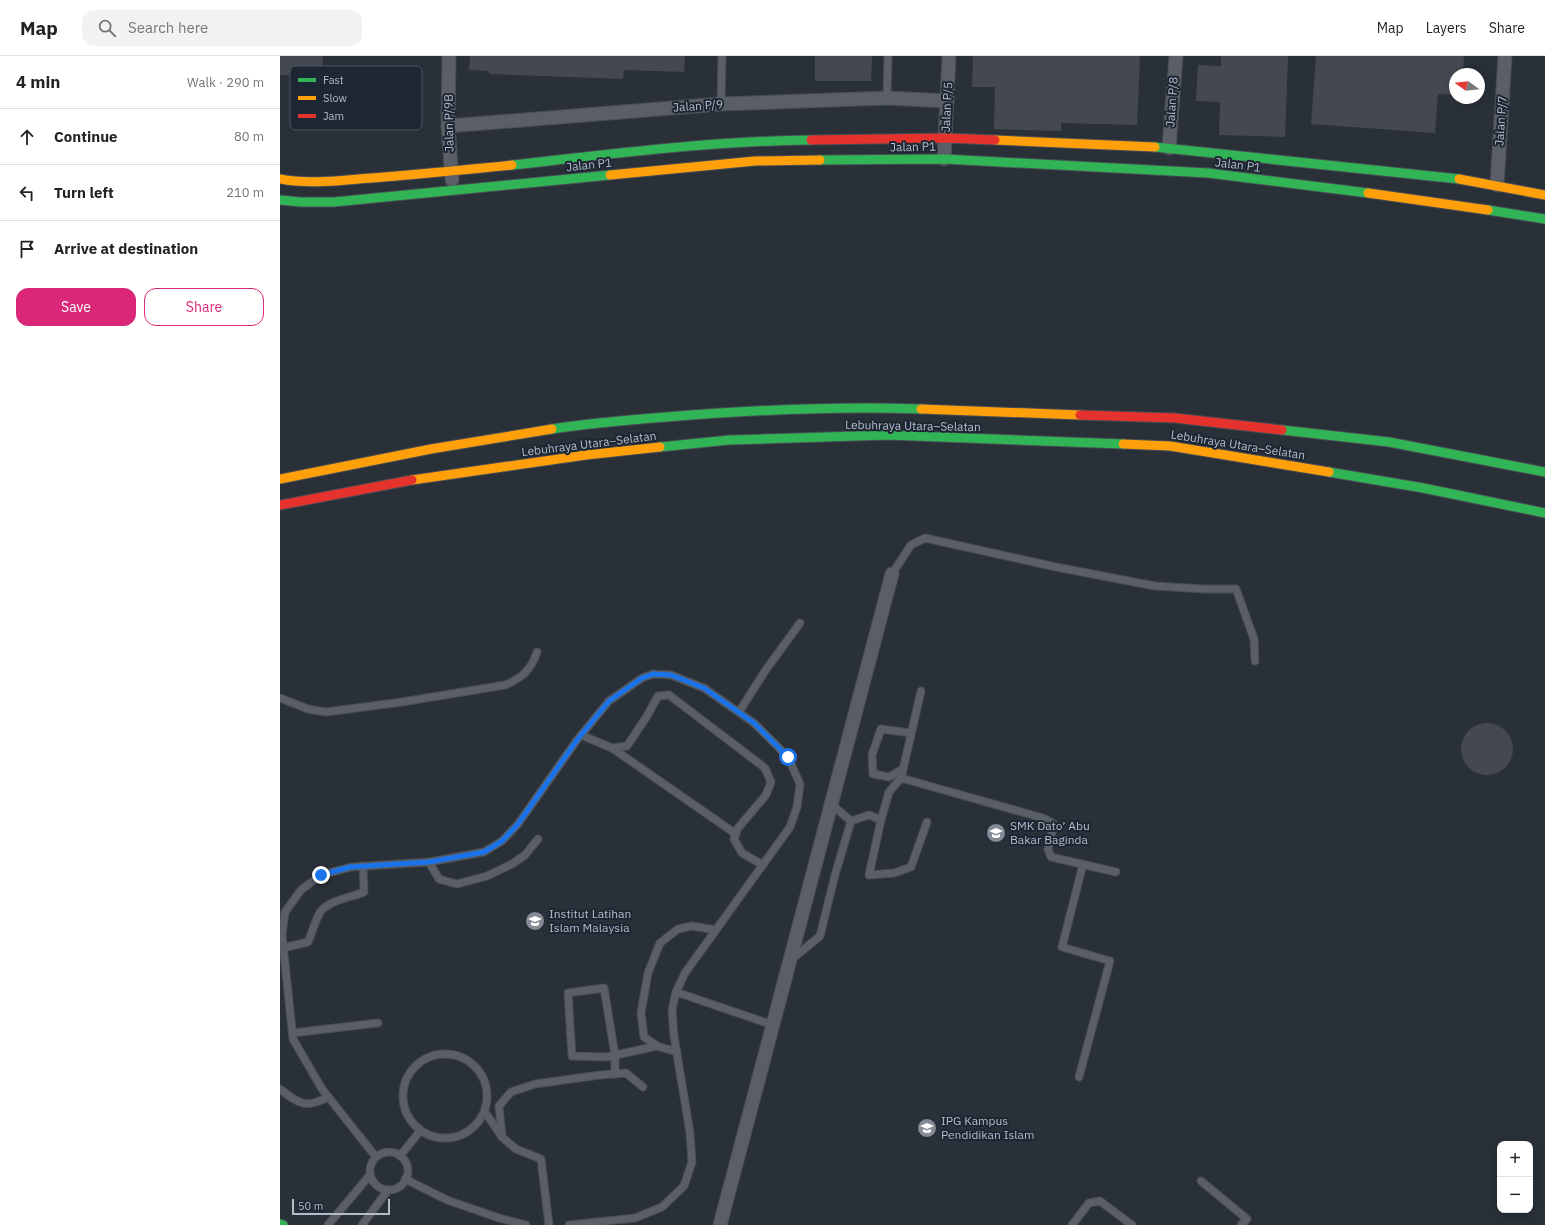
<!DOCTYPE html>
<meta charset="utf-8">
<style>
:root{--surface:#fff;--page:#f2f2f2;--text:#222;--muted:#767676;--line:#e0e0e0;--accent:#db2777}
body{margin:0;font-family:"IBM Plex Sans",sans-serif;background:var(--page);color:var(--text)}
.controls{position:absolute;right:12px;bottom:12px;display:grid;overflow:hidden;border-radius:8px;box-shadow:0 2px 10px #0003}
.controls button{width:36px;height:36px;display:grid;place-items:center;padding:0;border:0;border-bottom:1px solid var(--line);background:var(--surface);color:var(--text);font:20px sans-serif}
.compass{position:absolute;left:1169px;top:12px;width:36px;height:36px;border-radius:50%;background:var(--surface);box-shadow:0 2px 10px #0003;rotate:285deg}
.scale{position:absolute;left:12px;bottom:10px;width:98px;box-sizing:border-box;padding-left:4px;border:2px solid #b4bcc9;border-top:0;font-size:11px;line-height:14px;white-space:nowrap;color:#b4bcc9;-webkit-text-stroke:3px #1d2633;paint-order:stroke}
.stop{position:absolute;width:12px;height:12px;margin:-9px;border:3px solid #1a73e8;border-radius:50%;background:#fff}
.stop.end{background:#1a73e8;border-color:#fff;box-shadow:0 1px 4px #0008}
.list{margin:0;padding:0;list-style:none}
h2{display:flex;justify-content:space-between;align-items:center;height:52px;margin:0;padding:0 16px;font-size:17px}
h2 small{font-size:13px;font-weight:400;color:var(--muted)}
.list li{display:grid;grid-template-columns:26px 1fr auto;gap:12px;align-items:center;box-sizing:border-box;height:56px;padding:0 16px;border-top:1px solid var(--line)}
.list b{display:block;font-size:15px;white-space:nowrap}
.list em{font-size:13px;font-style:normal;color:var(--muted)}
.actions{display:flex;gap:8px;padding:12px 16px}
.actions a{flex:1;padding:9px 0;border:1px solid var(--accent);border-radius:12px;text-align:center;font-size:14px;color:var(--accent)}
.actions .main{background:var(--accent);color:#fff}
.icon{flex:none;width:22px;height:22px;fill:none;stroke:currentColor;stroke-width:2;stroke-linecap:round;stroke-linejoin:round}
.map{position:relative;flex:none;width:1265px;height:1169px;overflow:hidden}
header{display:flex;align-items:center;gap:24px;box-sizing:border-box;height:56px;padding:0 20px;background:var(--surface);border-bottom:1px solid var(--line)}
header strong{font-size:19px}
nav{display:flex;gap:22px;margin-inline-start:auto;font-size:14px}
.search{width:280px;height:36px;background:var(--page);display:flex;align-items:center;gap:10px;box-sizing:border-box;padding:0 14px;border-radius:12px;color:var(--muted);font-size:15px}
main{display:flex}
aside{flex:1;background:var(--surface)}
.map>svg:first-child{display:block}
.building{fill:#444950}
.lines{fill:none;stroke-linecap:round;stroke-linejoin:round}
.lane-casing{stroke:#484c53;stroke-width:9}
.street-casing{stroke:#484c53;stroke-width:15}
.fast-casing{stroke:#484c53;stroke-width:11}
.slow-casing{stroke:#484c53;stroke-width:11}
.jam-casing{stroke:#484c53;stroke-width:11}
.lane{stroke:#5a5e66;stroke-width:7}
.street{stroke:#5a5e66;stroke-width:13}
.fast{stroke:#30b455;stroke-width:9}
.slow{stroke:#ff9f0a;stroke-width:9}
.jam{stroke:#e5322d;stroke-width:9}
.route{stroke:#1a73e8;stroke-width:5}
.labels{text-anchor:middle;stroke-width:4;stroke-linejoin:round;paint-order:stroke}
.street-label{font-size:12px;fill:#b4bcc9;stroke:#1d2633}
.poi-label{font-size:12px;fill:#b4bcc9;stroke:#1d2633;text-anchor:start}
.key{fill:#1d2633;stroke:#4a5360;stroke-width:1}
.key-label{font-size:11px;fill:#b4bcc9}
</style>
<header>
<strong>Map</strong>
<div class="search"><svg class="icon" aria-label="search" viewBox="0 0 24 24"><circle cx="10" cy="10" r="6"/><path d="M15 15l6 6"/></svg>Search here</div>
<nav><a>Map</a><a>Layers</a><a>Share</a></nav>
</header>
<main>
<aside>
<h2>4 min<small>Walk · 290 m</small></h2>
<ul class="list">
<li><svg class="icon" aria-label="ahead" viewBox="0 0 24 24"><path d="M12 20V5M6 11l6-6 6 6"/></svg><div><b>Continue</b></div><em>80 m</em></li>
<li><svg class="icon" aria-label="left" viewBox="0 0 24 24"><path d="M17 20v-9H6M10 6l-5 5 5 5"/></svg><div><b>Turn left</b></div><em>210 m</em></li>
<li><svg class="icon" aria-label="arrive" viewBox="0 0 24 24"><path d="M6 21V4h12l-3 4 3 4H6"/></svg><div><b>Arrive at destination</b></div></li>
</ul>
<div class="actions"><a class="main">Save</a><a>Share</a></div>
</aside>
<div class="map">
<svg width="1265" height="1169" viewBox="0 0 1265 1169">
<rect width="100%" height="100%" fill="#2a3038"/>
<g class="building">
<polygon points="0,0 43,0 42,20 0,19"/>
<polygon points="190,0 405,0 404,16 344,14 343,23 209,18 209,15 189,14"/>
<polygon points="535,0 592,0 591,25 535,25"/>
<polygon points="693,0 860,0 857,69 781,67 781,75 714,73 715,31 692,31"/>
<polygon points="941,0 1008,0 1005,81 939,79 940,46 916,45 918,9 941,10"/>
<polygon points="1036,0 1184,0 1183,18 1175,18 1175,39 1158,38 1155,77 1031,68"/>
<circle cx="1207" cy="693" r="26"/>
</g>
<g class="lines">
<g class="lane-casing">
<g id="lane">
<polyline points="607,42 608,0"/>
<polyline points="441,48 442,0"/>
<polyline points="612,518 631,489 645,482 776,511 875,530 925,533 956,533 974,583 975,605"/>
<path d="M0,642L28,653L46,656L122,646L225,629C242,622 251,614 257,596"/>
<polyline points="459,656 485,615 520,567"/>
<polyline points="301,679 332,692 347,690 367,660 378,640 389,639 485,712 491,726 486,739 458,772 454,783 462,797 483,809"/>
<polyline points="332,692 456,778"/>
<polyline points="623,713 609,721 593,718 592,699 601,673 631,677"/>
<polyline points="622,718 641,635"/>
<polyline points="601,764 589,819 614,817 631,811 647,766"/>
<polyline points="571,765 589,759 601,764 609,736 621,722 763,762 774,768 768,793 771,801 836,816"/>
<polyline points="149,806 159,823 177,828 207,820 232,808 245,799 258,783"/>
<path d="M3,892L28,886C32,878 36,861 41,855C52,843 70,842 84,836L83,810"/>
<polyline points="511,904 540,880 555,819 571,765 552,749"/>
<polyline points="396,936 493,969"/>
<polyline points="12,977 98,967"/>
<polyline points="397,996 377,990 364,981 361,957 368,917 380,887 398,873 412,870 436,874"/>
<circle cx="165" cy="1040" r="42"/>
<polyline points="335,1018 335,999 324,932 288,937 292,1000 327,1001 377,990"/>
<polyline points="799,1021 830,905 782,891 803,808"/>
<path d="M0,1033C19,1048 26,1053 48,1041"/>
<polyline points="205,1056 222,1081 236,1093 261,1103 269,1169"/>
<polyline points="222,1081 219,1050 231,1036 255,1028 320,1019 346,1017 363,1031"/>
<circle cx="109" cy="1115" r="19"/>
<polyline points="120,1100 140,1075"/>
<polyline points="96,1101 42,1033 13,983 2,879 5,856 21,834 41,819 71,811 149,806 204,796 222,785 238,768 297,684 329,645 362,622 373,618 391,619 424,632 474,667 508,701 520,728 517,751 510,771 405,917 396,936 392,954 394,980 410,1077 412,1106 404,1130 382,1151 355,1162 289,1169"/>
<polyline points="125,1123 167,1144 219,1162 246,1169"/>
<polyline points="921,1125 967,1163 961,1169"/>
<polyline points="48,1169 90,1119"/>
<polyline points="82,1169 108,1134"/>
<polyline points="792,1169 809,1147 820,1145 852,1169"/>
</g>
</g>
<g class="street-casing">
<g id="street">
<polyline points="169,0 168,70 172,124"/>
<polyline points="168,70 441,48 607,42 667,45"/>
<polyline points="889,92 896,0"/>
<polyline points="664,103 669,0"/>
<polyline points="1217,129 1225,0"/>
<polyline points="440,1169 612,518"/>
</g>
</g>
<g class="fast-casing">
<g id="fast">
<polyline points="875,91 1179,123"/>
<polyline points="540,104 664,103 928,117 1088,137"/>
<path d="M232,109C331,98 431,85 531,84"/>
<polyline points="0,144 20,146 54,146 330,119"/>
<polyline points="1208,154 1265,163"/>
<path d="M272,373C310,367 348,364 386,361C471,354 556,350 641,353"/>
<polyline points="1002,374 1109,386 1265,416"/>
<polyline points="380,391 449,384 608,379 843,388"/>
<polyline points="1049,416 1143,432 1265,457"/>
<polyline points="0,1168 3,1169"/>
</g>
</g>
<g class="slow-casing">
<g id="slow">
<polyline points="715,84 875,91"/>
<polyline points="330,119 475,105 540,104"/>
<path d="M0,123C29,129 62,124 92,122C139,118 185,114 232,109"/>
<polyline points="1179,123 1265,139"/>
<polyline points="1088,137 1208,154"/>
<polyline points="641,353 800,359"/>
<polyline points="843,388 890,390 1049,416"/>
<polyline points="0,423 151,393 272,373"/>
<polyline points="132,424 306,399 380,391"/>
</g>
</g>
<g class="jam-casing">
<g id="jam">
<polyline points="531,84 666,82 715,84"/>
<polyline points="800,359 895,362 1002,374"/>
<polyline points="0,449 132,424"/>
</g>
</g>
<use href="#lane" class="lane"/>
<use href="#street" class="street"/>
<use href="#fast" class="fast"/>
<use href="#slow" class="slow"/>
<use href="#jam" class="jam"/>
</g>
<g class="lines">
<polyline class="route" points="41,819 70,811 149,806 204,796 222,785 238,768 297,684 329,645 362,622 373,618 391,619 424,632 474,667 508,701"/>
</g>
<defs>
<g id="school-disc" transform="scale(1)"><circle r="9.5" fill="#848b96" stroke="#1d2633"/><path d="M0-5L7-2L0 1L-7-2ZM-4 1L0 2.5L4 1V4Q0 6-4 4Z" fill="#fff"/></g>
<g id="university-disc" transform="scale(1)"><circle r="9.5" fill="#848b96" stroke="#1d2633"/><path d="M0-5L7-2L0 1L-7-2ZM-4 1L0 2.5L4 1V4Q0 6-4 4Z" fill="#fff"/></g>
</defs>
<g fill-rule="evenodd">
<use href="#school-disc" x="716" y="777"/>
<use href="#university-disc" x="255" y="865"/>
<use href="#university-disc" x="647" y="1072"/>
</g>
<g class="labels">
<g class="street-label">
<text transform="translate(892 46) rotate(-86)" y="4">Jalan P/8</text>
<text transform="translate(418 50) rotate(-4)" y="4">Jalan P/9</text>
<text transform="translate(667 51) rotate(-87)" y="4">Jalan P/5</text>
<text transform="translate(1221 65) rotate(-86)" y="4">Jalan P/7</text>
<text transform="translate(169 67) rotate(-91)" y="4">Jalan P/9B</text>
<text transform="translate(633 91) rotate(-1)" y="4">Jalan P1</text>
<text transform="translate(309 109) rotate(-6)" y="4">Jalan P1</text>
<text transform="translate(958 109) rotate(7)" y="4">Jalan P1</text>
<text transform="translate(633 370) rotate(1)" y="4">Lebuhraya Utara–Selatan</text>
<text transform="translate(309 388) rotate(-7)" y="4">Lebuhraya Utara–Selatan</text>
<text transform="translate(958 389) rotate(9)" y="4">Lebuhraya Utara–Selatan</text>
</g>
<g class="poi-label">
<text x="730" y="774">SMK Dato’ Abu<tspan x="730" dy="14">Bakar Baginda</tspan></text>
<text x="269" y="862">Institut Latihan<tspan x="269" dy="14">Islam Malaysia</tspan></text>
<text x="661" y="1069">IPG Kampus<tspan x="661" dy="14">Pendidikan Islam</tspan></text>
</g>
</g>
<rect x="10" y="10" width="132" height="64" rx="6" class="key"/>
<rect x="18" y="22" width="18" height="4" fill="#30b455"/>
<rect x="18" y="40" width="18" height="4" fill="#ff9f0a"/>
<rect x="18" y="58" width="18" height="4" fill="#e5322d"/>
<g class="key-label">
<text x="43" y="28">Fast</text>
<text x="43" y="46">Slow</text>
<text x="43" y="64">Jam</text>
</g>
</svg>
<div class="controls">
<button>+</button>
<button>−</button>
</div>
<svg class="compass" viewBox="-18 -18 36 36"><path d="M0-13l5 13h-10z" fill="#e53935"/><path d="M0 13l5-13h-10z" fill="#767676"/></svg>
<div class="scale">50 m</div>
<div class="stop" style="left:508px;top:701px"></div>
<div class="stop end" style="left:41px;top:819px"></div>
</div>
</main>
